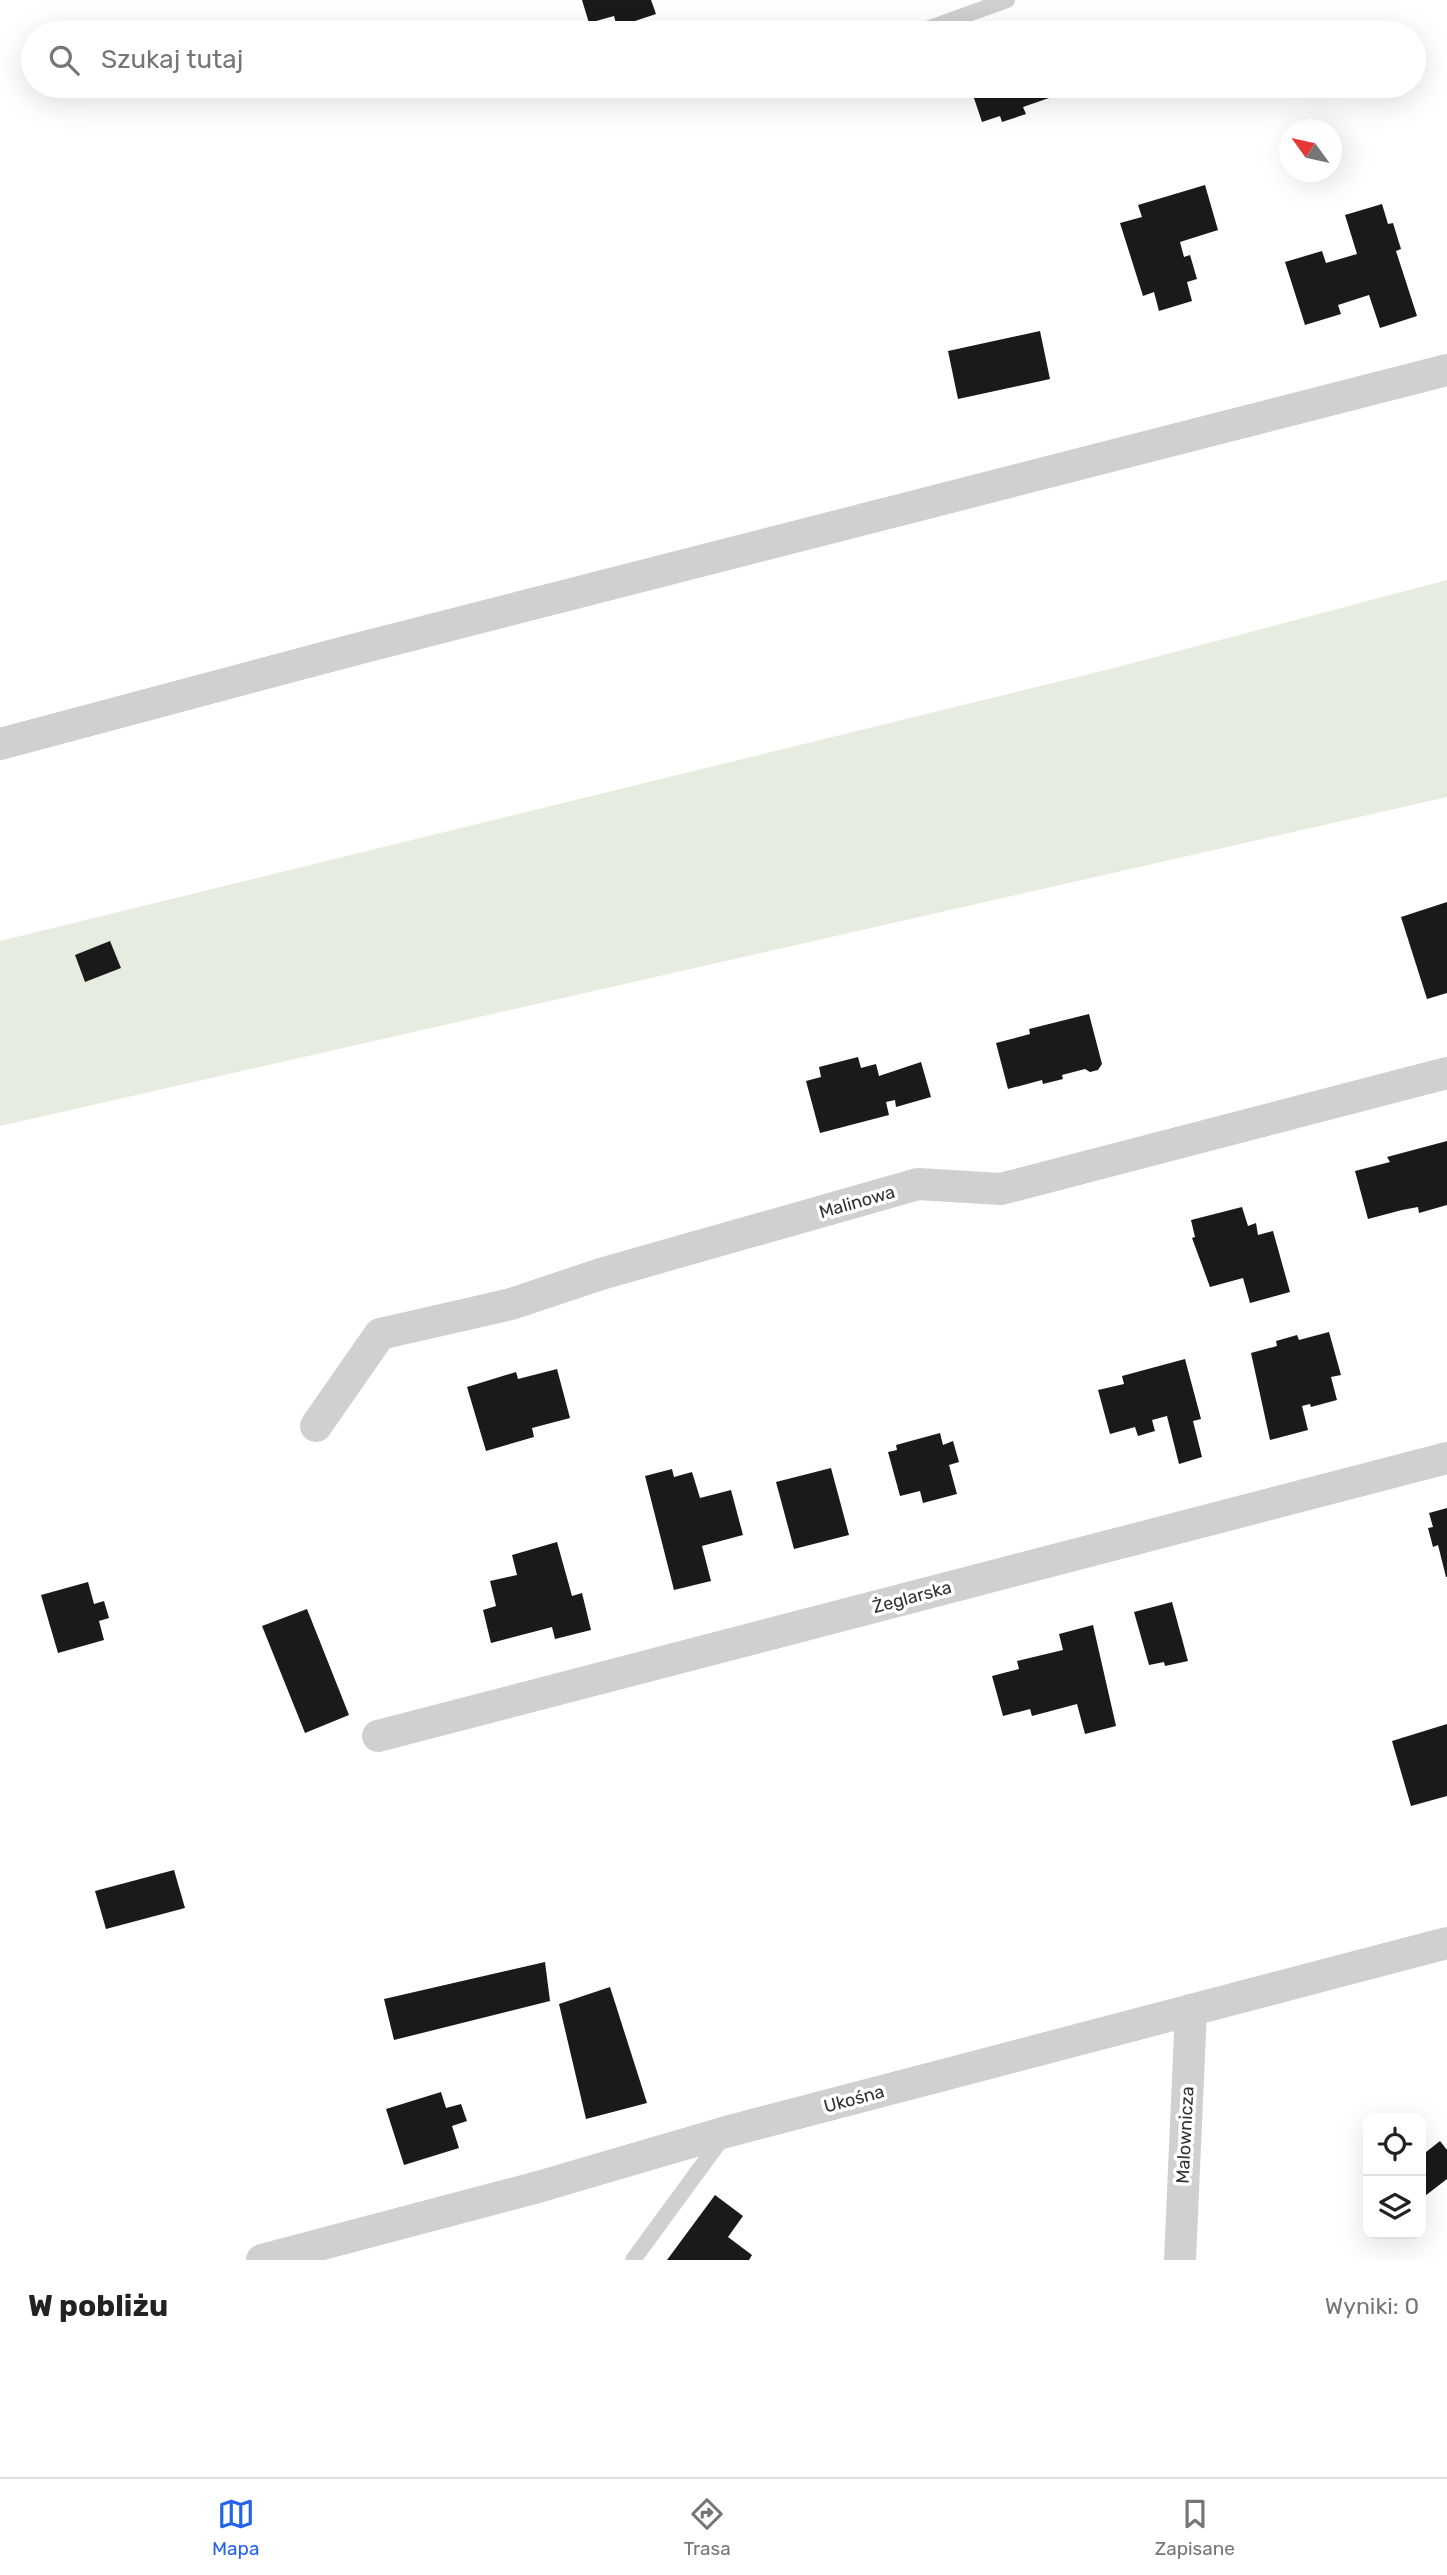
<!DOCTYPE html>
<html lang="pl">
<meta charset="utf-8">
<style>
:root{--surface:#fff;--page:#f2f2f2;--text:#222;--muted:#767676;--line:#e0e0e0;--accent:#2563eb}
body{margin:0;font-family:Rubik,sans-serif;background:var(--page);color:var(--text)}
.controls{position:absolute;right:21px;bottom:21px;display:grid;overflow:hidden;border-radius:14px;box-shadow:0 7px 28px #0002}
.controls button{width:63px;height:63px;display:grid;place-items:center;padding:0;border:0;border-bottom:2px solid var(--line);background:var(--surface);color:var(--text);font:35px sans-serif}
.compass{position:absolute;left:1279px;top:119px;width:63px;height:63px;border-radius:50%;background:var(--surface);box-shadow:0 7px 28px #0002;rotate:303deg}
.list{margin:0;padding:0;list-style:none}
h2{display:flex;justify-content:space-between;align-items:center;height:91px;margin:0;padding:0 28px;font-size:30px}
h2 small{font-size:23px;font-weight:400;color:var(--muted)}
.icon{flex:none;width:38px;height:38px;fill:none;stroke:currentColor;stroke-width:2;stroke-linecap:round;stroke-linejoin:round}
.map{position:relative;flex:none;width:1447px;height:2260px;overflow:hidden}
.search{position:absolute;background:var(--surface);box-shadow:0 7px 28px #0002;left:21px;right:21px;top:21px;height:77px;display:flex;align-items:center;gap:18px;box-sizing:border-box;padding:0 24px;border-radius:38px;color:var(--muted);font-size:26px}
.sheet{height:217px;background:var(--surface)}
nav{display:flex;justify-content:space-around;align-items:center;box-sizing:border-box;height:98px;border-top:2px solid var(--line);background:var(--surface);font-size:19px;color:var(--muted)}
nav a{display:grid;justify-items:center;gap:4px}
nav .on{color:var(--accent)}
.map>svg:first-child{display:block}
.green{fill:#e6ecdf}
.building{fill:#1a1a1a}
.lines{fill:none;stroke-linecap:round;stroke-linejoin:round}
.lane{stroke:#d0d0d0;stroke-width:16}
.street{stroke:#d0d0d0;stroke-width:32}
.labels{text-anchor:middle;stroke-width:7;stroke-linejoin:round;paint-order:stroke}
.street-label{font-size:18px;fill:#333;stroke:#fff}
</style>
<div class="map">
<svg width="1447" height="2260" viewBox="0 0 1447 2260">
<rect width="100%" height="100%" fill="#fff"/>
<polygon class="green" points="1447,580 1447,797 0,1126 0,941 1110,669"/>
<g class="building">
<polygon points="582,0 651,0 656,14 617,27 614,16 589,23"/>
<polygon points="970,86 1045,86 1049,98 1023,107 1026,114 1002,122 1000,116 982,122"/>
<polygon points="1205,185 1218,230 1180,242 1184,257 1190,255 1197,279 1187,282 1192,301 1159,311 1154,292 1143,296 1120,223 1142,217 1138,205"/>
<polygon points="1382,204 1388,224 1393,223 1401,249 1396,251 1417,316 1380,328 1369,295 1338,305 1341,314 1305,325 1285,262 1322,251 1326,263 1357,254 1345,215"/>
<polygon points="1040,331 1050,379 958,399 948,351"/>
<polygon points="1447,902 1447,993 1427,999 1401,917"/>
<polygon points="110,941 121,968 85,982 75,955"/>
<polygon points="1089,1014 1102,1064 1098,1070 1090,1072 1085,1069 1062,1075 1063,1079 1043,1084 1042,1080 1008,1089 996,1043 1030,1034 1029,1029"/>
<polygon points="858,1057 861,1068 876,1064 879,1076 921,1062 931,1097 896,1107 895,1100 886,1102 889,1115 820,1133 806,1081 821,1077 819,1067"/>
<polygon points="1447,1141 1447,1205 1419,1213 1418,1207 1402,1210 1368,1219 1355,1171 1390,1162 1387,1157"/>
<polygon points="1242,1207 1248,1226 1256,1223 1258,1235 1273,1231 1290,1292 1250,1303 1243,1278 1210,1287 1192,1238 1195,1237 1191,1220"/>
<polygon points="1329,1332 1341,1375 1331,1377 1337,1400 1311,1407 1310,1404 1302,1406 1308,1430 1270,1440 1251,1353 1277,1346 1276,1341 1297,1335 1299,1340"/>
<polygon points="1185,1359 1201,1419 1193,1421 1202,1457 1179,1464 1167,1416 1152,1420 1155,1431 1138,1436 1135,1427 1110,1434 1098,1390 1124,1384 1122,1376"/>
<polygon points="557,1369 570,1418 532,1428 534,1437 486,1451 467,1387 516,1372 518,1379"/>
<polygon points="940,1433 943,1445 953,1441 959,1462 949,1465 957,1494 923,1503 920,1491 900,1496 888,1452 897,1450 896,1445"/>
<polygon points="831,1468 849,1535 794,1549 776,1482"/>
<polygon points="672,1469 674,1477 692,1472 700,1498 731,1490 743,1535 702,1546 711,1581 674,1590 645,1476"/>
<polygon points="1447,1508 1447,1577 1446,1577 1438,1545 1433,1547 1428,1528 1433,1527 1429,1513"/>
<polygon points="557,1542 572,1596 582,1593 591,1630 555,1639 552,1627 491,1643 483,1610 496,1606 490,1581 517,1575 512,1555"/>
<polygon points="88,1582 94,1604 104,1601 109,1618 99,1621 104,1640 58,1653 41,1595"/>
<polygon points="1172,1602 1188,1661 1165,1666 1164,1662 1149,1665 1134,1612"/>
<polygon points="307,1609 349,1715 305,1733 262,1626"/>
<polygon points="1093,1625 1116,1726 1085,1734 1077,1704 1032,1716 1030,1709 1003,1716 992,1676 1019,1669 1017,1661 1063,1650 1059,1634"/>
<polygon points="1447,1724 1447,1796 1411,1806 1392,1741"/>
<polygon points="174,1870 185,1908 106,1929 95,1891"/>
<polygon points="545,1962 550,2001 394,2040 384,1999"/>
<polygon points="610,1987 647,2103 586,2119 559,2004"/>
<polygon points="441,2092 446,2108 461,2104 467,2121 452,2126 459,2148 404,2165 386,2109"/>
<polygon points="1440,2141 1447,2150 1447,2179 1421,2199 1421,2156"/>
<polygon points="715,2195 743,2216 728,2237 752,2255 749,2260 667,2260"/>
</g>
<g class="lines">
<g class="lane">
<polyline points="916,33 1007,0"/>
<polyline points="633,2260 723,2137"/>
</g>
<g class="street">
<polyline points="0,744 349,651 1447,370"/>
<polyline points="316,1426 380,1334 511,1304 601,1274 918,1184 1001,1189 1447,1073"/>
<polyline points="378,1736 1447,1458"/>
<polyline points="262,2260 538,2187 726,2132 1447,1943"/>
<polyline points="1180,2260 1191,2010"/>
</g>
</g>
<g class="labels">
<g class="street-label">
<text transform="translate(857 1202) rotate(-16)" y="6">Malinowa</text>
<text transform="translate(912 1597) rotate(-15)" y="6">Żeglarska</text>
<text transform="translate(854 2099) rotate(-15)" y="6">Ukośna</text>
<text transform="translate(1185 2135) rotate(-87)" y="6">Malownicza</text>
</g>
</g>
</svg>
<div class="controls">
<button><svg class="icon" aria-label="locate" viewBox="0 0 24 24"><circle cx="12" cy="12" r="6"/><path d="M12 2v4M12 18v4M2 12h4M18 12h4"/></svg></button>
<button><svg class="icon" aria-label="layers" viewBox="0 0 24 24"><path d="M12 4l9 5-9 5-9-5zM3 14l9 5 9-5"/></svg></button>
</div>
<svg class="compass" viewBox="-18 -18 36 36"><path d="M0-13l5 13h-10z" fill="#e53935"/><path d="M0 13l5-13h-10z" fill="#767676"/></svg>
<div class="search"><svg class="icon" aria-label="search" viewBox="0 0 24 24"><circle cx="10" cy="10" r="6"/><path d="M15 15l6 6"/></svg>Szukaj tutaj</div>
</div>
<section class="sheet">
<h2>W pobliżu<small>Wyniki: 0</small></h2>
<ul class="list">
</ul>
</section>
<nav>
<a class="on"><svg class="icon" aria-label="map" viewBox="0 0 24 24"><path d="M3 6l6-2 6 2 6-2v14l-6 2-6-2-6 2zM9 4v14M15 6v14"/></svg>Mapa</a>
<a><svg class="icon" aria-label="directions" viewBox="0 0 24 24"><path d="M12 3l9 9-9 9-9-9zM9 14v-3h6M13 9l2 2-2 2"/></svg>Trasa</a>
<a><svg class="icon" aria-label="saved" viewBox="0 0 24 24"><path d="M7 4h10v16l-5-4-5 4z"/></svg>Zapisane</a>
</nav>
